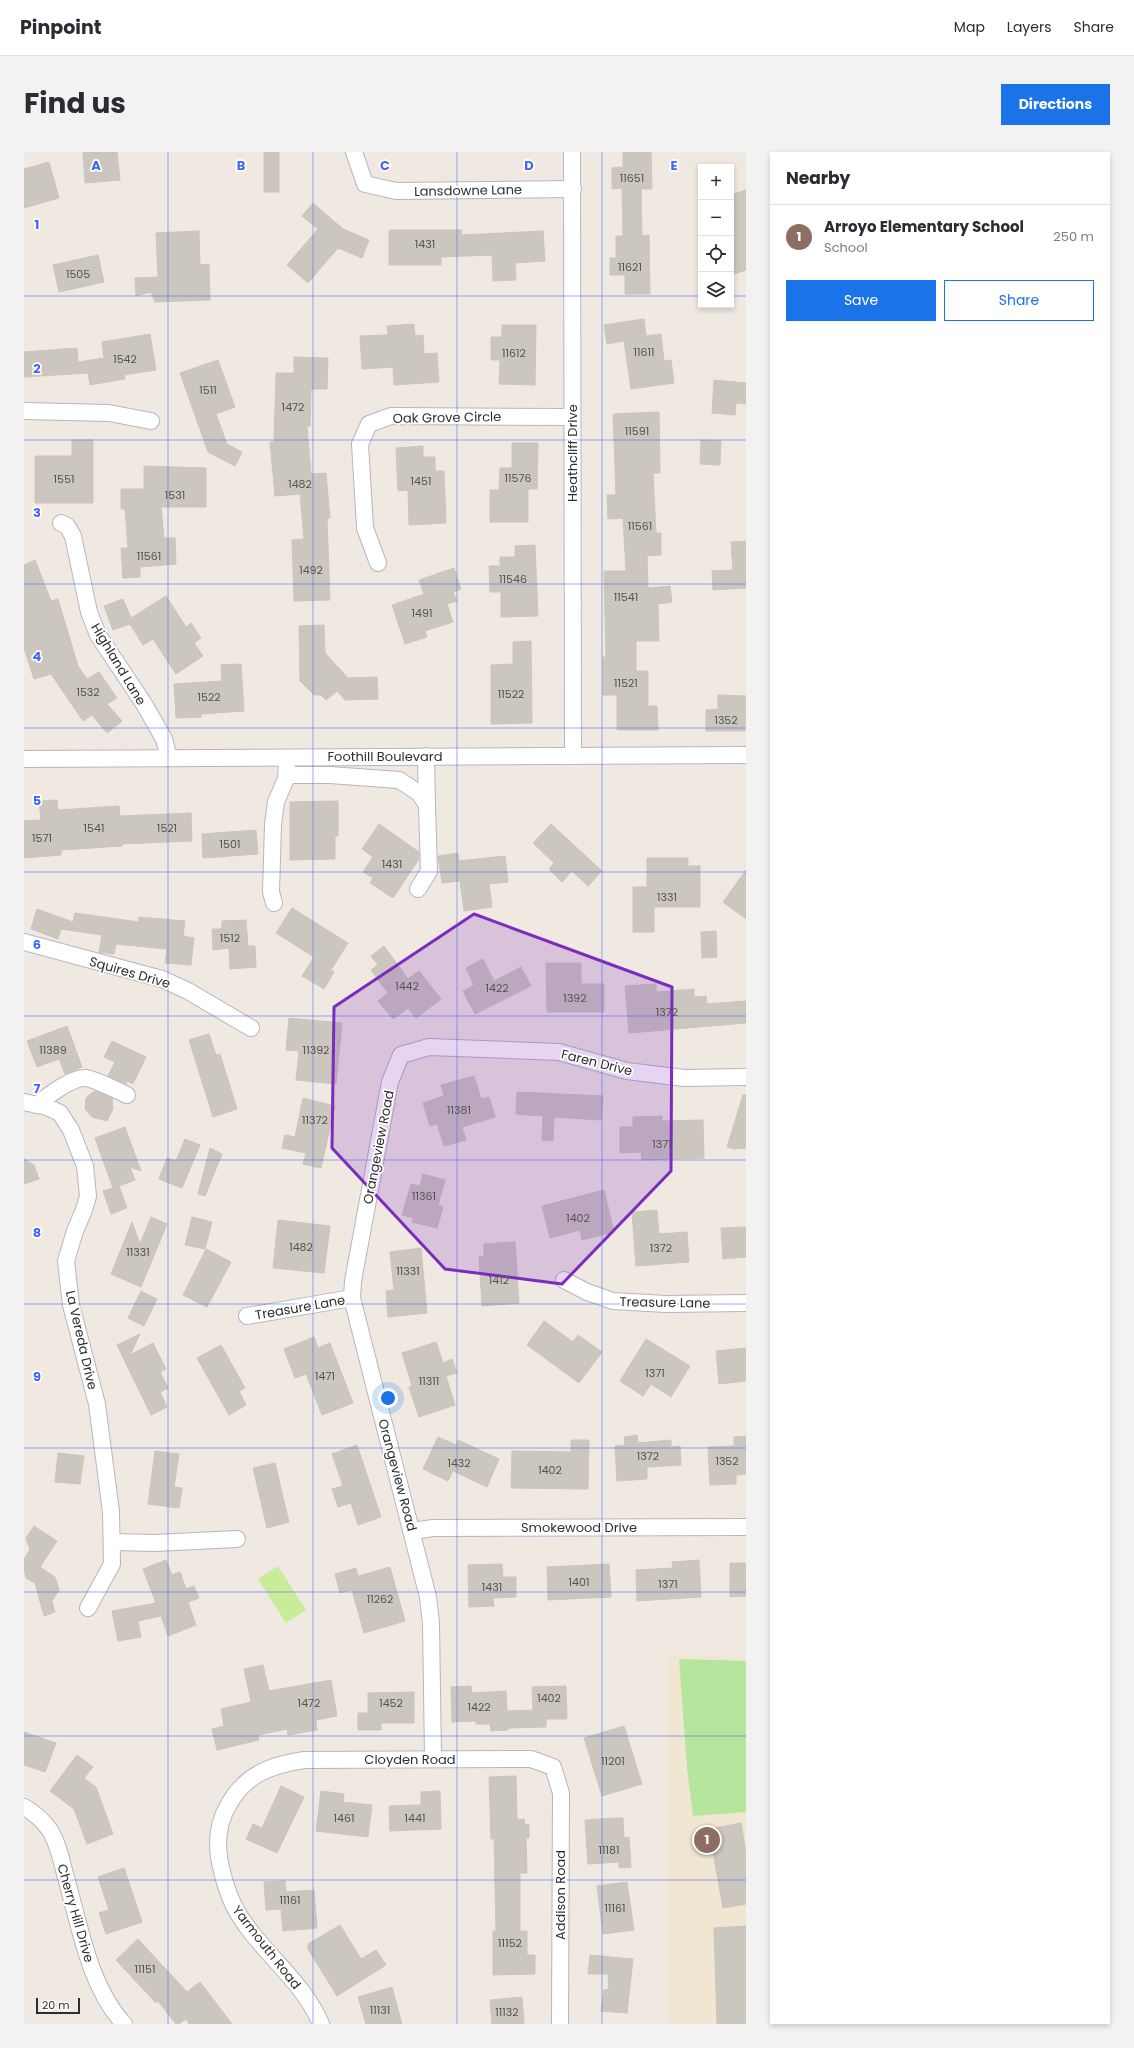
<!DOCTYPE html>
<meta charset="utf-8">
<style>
:root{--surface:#fff;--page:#f2f2f3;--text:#2b2b33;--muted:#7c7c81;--line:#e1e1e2;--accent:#1a73e8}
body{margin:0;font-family:Poppins,sans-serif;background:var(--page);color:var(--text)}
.controls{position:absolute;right:12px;top:12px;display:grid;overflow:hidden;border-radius:0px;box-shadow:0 2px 6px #0003}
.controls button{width:36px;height:36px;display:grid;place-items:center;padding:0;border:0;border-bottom:1px solid var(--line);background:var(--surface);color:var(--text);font:20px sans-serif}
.scale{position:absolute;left:12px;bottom:10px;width:44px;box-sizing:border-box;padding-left:4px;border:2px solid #2e2e2e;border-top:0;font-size:11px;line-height:14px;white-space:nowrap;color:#2e2e2e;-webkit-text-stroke:3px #fff;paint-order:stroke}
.you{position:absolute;left:364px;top:1246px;width:14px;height:14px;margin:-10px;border:3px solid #fff;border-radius:50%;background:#1a73e8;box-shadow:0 0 0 6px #1a73e833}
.badge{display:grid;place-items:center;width:26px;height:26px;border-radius:50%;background:var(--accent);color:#fff;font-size:13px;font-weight:700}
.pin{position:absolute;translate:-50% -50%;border:2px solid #fff;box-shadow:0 1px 4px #0006}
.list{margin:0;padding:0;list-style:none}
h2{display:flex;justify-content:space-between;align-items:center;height:52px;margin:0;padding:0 16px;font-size:17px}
h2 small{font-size:13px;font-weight:400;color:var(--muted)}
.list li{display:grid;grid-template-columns:26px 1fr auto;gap:12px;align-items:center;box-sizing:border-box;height:64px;padding:0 16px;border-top:1px solid var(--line)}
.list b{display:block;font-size:15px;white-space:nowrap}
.list p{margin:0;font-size:13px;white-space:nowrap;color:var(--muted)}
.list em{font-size:13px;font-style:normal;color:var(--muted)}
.actions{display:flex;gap:8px;padding:12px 16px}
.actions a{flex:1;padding:9px 0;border:1px solid var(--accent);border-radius:0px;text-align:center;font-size:14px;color:var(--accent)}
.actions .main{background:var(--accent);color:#fff}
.icon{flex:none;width:22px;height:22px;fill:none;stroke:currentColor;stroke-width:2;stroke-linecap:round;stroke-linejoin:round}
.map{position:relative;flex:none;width:722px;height:1872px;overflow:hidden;border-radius:0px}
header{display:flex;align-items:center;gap:24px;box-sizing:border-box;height:56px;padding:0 20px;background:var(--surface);border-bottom:1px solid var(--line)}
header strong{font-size:19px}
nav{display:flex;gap:22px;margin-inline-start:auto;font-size:14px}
.intro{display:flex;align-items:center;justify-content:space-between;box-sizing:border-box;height:96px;padding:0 24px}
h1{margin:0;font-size:28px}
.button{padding:10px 18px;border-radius:0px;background:var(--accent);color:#fff;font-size:14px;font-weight:700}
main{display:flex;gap:24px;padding:0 24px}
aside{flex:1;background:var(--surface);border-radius:0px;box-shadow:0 2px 6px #0003}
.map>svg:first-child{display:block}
.education{fill:#f0e6d1}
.green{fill:#b6e59e}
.pitch{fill:#c9ec9a}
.building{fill:#cbc7bf;stroke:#cbc5ba}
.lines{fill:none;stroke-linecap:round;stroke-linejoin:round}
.minor-casing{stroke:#b4b7c1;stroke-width:18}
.minor{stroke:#fff;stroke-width:16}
.marked{fill:#7b2cbf;fill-opacity:0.2;stroke:#7b2cbf;stroke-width:3;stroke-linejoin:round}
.grid{fill:none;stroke:#4264fb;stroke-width:1;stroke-opacity:0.55}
.labels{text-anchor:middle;stroke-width:3.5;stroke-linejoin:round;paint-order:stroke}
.number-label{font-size:11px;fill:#555452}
.street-label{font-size:13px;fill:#2e2e2e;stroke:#fff}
.grid-label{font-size:13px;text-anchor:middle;font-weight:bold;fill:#4264fb;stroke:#fff;stroke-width:3.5;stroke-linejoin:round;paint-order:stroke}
</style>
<header>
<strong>Pinpoint</strong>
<nav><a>Map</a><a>Layers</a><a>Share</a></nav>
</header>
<div class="intro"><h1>Find us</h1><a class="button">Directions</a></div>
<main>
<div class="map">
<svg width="722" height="1872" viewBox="0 0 722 1872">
<rect width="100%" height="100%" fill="#efe9e1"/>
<polygon class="education" points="643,1503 722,1505 722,1872 643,1872"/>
<polygon class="green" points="655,1507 722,1509 722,1660 669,1664 663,1616"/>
<polygon class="pitch" points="254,1414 282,1458 262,1471 234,1427"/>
<g class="building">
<polygon points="59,0 93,0 96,28 61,31"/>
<rect x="240" y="0" width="15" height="40"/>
<polygon points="599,0 627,0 628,37 617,37 618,84 625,83 626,142 601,142 601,123 586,123 586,106 592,106 592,84 599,84 598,36 588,37 588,16 599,15"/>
<polygon points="25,10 35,46 0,56 0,17"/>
<polygon points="722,38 722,118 707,123 707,61 711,59 707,43"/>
<polygon points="289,51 319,77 345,88 338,106 314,96 284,131 263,113 294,77 278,64"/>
<polygon points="365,78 438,78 437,83 519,79 521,109 491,111 492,128 469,129 468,103 417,105 417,113 365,113"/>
<polygon points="175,79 176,113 185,112 186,148 131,150 127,140 112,144 111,126 134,125 132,81"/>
<polygon points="74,103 80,130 35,140 29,113"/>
<polygon points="620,167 622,184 637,182 640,209 647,208 650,231 607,237 600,189 583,192 580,173"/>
<polygon points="390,172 391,184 399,183 400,202 413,201 415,230 370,233 369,215 338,217 336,184 364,183 363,174"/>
<polygon points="478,173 512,173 511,233 475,232 476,208 467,208 467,185 478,185"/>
<polygon points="126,182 132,218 100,223 101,227 66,233 64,221 0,225 0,200 53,196 54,210 80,206 78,190"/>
<polygon points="270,205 304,206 303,237 287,237 286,274 283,274 287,322 302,321 306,366 303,366 306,448 270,449 268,388 280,387 276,342 251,344 246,290 250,290 252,221 270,221"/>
<polygon points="194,208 211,255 192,262 203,292 218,300 211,314 184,300 156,221"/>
<polygon points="690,228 722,231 722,252 712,251 711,263 688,261"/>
<polygon points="635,260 636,321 629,321 632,381 637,381 637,403 623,404 624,436 646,434 648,450 634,452 635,489 612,489 612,519 624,519 624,554 633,554 634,578 593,578 593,543 579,543 579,505 582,505 580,419 602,419 599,366 584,367 583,343 592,343 589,262"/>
<polygon points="48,288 69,288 69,351 11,351 11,304 48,304"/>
<polygon points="677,288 697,289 696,313 676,312"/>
<polygon points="488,291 514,291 513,337 504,337 504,370 466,370 466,338 475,338 476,316 488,316"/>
<polygon points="399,294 399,305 411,305 411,319 420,319 422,371 385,373 384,338 374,339 372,296"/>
<polygon points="120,314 182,316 182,355 137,355 140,386 151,386 152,412 116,415 116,425 99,426 97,396 104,396 101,357 97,357 97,337 120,337"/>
<polygon points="722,389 722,436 689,438 688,419 709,418 707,390"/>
<polygon points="511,393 514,464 477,465 477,440 466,440 465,414 476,414 476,405 491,405 491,394"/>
<polygon points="11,408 27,449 34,447 54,514 63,527 75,520 93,546 83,552 98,569 83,581 68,563 59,569 27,522 10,527 0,496 0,413"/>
<polygon points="430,416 437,437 429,440 433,449 423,452 429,470 401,479 403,485 381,492 368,453 400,442 395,428"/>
<polygon points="142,444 162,475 167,471 177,486 170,491 179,504 152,522 129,487 119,493 106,472 89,478 80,454 99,447 107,466"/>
<polygon points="300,473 301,501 324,526 353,525 354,547 321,548 313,539 302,548 297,543 290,543 276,529 275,474"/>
<polygon points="507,489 508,571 467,572 467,513 489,512 489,490"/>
<polygon points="217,512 220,559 177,562 177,565 152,566 150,532 198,529 197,513"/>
<polygon points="694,543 722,544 721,579 682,579 682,558 694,557"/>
<polygon points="33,648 34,658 95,654 96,664 167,661 168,689 98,692 98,694 37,698 37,703 0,706 0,669 17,668 15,649"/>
<polygon points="314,649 314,684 311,684 311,707 266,708 266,650"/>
<polygon points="355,672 395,700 395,707 369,746 346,731 349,726 339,720 349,705 338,697"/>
<polygon points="527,672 578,719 564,734 548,719 538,730 525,717 530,711 509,691"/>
<polygon points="232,678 234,702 179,706 178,682"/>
<polygon points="434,701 435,709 481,704 484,730 465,732 468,755 440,759 436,729 418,731 414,704"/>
<polygon points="623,706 664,706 664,714 676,714 676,755 630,755 630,780 609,780 609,735 623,735"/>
<polygon points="722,718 722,767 699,750"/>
<polygon points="268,756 324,791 307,818 310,820 300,837 278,824 290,805 252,781"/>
<polygon points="13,757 49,770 51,761 115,770 115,765 161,769 159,784 170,786 167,813 141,811 143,797 92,792 90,802 75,800 78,783 37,777 34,787 7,777"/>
<polygon points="222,768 224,794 231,794 232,815 206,817 205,796 189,798 188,777 198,777 198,769"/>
<polygon points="692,779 693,805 678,806 677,780"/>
<polygon points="360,794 384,827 395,819 417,847 392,866 384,856 369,867 354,849 364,841 347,818 354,813 347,804"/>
<polygon points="459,807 470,829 497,815 507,834 451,862 439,839 450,833 442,816"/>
<polygon points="522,811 557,811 557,832 580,832 580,860 523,860"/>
<polygon points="632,832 632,840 670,837 670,845 682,844 683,852 722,849 722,871 605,881 601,834"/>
<polygon points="265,866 318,871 312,932 272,928 275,899 262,898"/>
<polygon points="43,874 58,915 41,922 35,907 13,915 3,889"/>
<polygon points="185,882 192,903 196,902 213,957 189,965 165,888"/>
<polygon points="88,889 122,905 109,932 103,929 102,932 84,924 91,910 80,905"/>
<polygon points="450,924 457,947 465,945 471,965 438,975 442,988 420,994 413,972 406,974 399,951 420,944 417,933"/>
<polygon points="72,939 88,946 89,957 83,969 68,965 61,957 62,946 66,942"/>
<polygon points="493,940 579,944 577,968 530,965 529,989 518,988 519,964 492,962"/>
<polygon points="719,943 722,943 722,996 710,997 703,995"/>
<polygon points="279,946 311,954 297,1016 279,1012 282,1001 258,996 261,983 271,985"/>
<polygon points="638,964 638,969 679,968 680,1006 618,1008 617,1000 596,1001 596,975 609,975 609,965"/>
<polygon points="101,975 117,1019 106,1015 111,1028 95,1034 103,1056 87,1062 79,1039 89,1036 71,986"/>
<polygon points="161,987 176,993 158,1036 135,1027 143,1006 152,1009"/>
<polygon points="186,996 198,1002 181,1044 174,1042"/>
<polygon points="0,1007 10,1013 15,1027 0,1032"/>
<polygon points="399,1022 421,1028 414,1053 419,1055 413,1076 388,1070 390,1066 378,1063 387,1032 396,1034"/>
<polygon points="580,1038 590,1080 558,1088 556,1078 526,1086 518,1054"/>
<polygon points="633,1058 635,1082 663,1080 665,1110 612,1114 608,1060"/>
<polygon points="127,1065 143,1072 117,1135 87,1122 108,1070 116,1092"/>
<polygon points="168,1065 188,1070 181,1097 161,1093"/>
<polygon points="254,1068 306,1074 300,1121 249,1116"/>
<polygon points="722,1075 722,1105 699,1107 697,1076"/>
<polygon points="491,1090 495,1151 458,1154 455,1105 460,1105 460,1092"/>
<polygon points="397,1096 403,1161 364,1165 362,1139 370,1138 366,1100"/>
<polygon points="182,1097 207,1110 183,1155 159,1143"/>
<polygon points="117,1139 133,1147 120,1174 104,1166"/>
<polygon points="520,1169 549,1190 554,1183 578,1200 555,1231 503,1193"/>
<polygon points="116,1182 106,1203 129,1191 142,1217 136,1220 144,1236 136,1240 143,1255 127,1263 93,1193"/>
<polygon points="290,1185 294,1196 306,1191 329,1251 298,1263 282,1222 271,1226 260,1197"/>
<polygon points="622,1187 666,1214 647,1245 627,1232 619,1244 596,1229"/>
<polygon points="412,1190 419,1211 428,1207 433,1221 422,1224 431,1253 395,1265 385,1235 388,1234 378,1201"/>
<polygon points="197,1193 221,1236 215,1239 222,1253 205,1263 173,1206"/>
<polygon points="722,1196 722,1229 695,1232 692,1199"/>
<polygon points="613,1283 614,1291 647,1288 647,1295 656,1294 657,1313 623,1315 623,1327 593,1329 591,1294 601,1293 600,1285"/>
<polygon points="722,1284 722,1322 712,1323 712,1332 686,1333 684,1295 710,1294 710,1285"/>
<polygon points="414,1285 432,1293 434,1288 475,1307 463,1335 429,1319 424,1329 399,1317"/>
<polygon points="547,1288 565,1288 564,1337 487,1336 488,1299 547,1300"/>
<polygon points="333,1293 357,1365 334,1373 327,1351 314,1355 308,1337 319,1334 308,1302"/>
<polygon points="131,1299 155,1302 150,1335 158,1336 155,1356 124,1352"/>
<polygon points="34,1301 60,1304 56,1332 31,1330"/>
<polygon points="251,1311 265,1370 243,1376 229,1316"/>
<polygon points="10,1374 33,1389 16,1415 31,1425 35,1438 28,1449 31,1460 20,1464 11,1431 2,1426 0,1417 0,1407 6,1398 2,1386"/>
<polygon points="142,1408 148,1423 156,1420 162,1437 170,1434 175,1446 164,1450 172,1473 144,1484 137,1464 114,1469 117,1485 94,1489 88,1459 132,1451 119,1417"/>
<polygon points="675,1408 677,1445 613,1449 612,1418 649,1416 648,1410"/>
<polygon points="706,1411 722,1411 722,1444 706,1445"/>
<polygon points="478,1412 479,1425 492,1425 492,1445 469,1446 470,1454 445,1455 444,1413"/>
<polygon points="585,1412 587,1445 524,1448 523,1415"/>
<polygon points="366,1415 381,1469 340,1481 328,1438 316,1441 311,1422 332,1416 334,1424"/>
<polygon points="239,1513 245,1539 307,1528 313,1564 292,1568 293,1578 264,1583 263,1577 234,1583 235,1588 193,1598 188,1577 200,1574 197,1557 227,1550 220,1517"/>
<polygon points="447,1534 448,1541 482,1539 483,1559 509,1558 508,1535 542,1534 543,1567 522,1567 522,1575 484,1576 484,1578 467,1579 466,1572 452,1572 451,1569 428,1570 427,1535"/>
<polygon points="390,1540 390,1571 357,1571 357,1578 334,1578 334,1561 344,1561 344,1541"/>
<polygon points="600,1574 618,1632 578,1644 560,1586"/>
<polygon points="0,1580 32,1591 21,1620 0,1613"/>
<polygon points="53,1603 69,1615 60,1626 72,1635 89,1682 63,1692 50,1657 26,1639"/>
<polygon points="492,1624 493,1668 500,1667 501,1673 505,1672 505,1686 502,1686 503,1721 496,1721 496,1779 503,1779 503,1803 511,1803 511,1822 469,1823 469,1779 472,1779 470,1687 467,1687 465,1625"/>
<polygon points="257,1634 280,1645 253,1701 222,1687 229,1672 238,1676"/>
<polygon points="297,1639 320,1642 319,1650 348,1653 344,1685 292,1679"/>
<polygon points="416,1639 417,1677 366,1679 365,1654 397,1653 397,1640"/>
<polygon points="592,1666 599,1666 600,1686 605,1685 607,1715 595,1716 595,1710 564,1712 561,1668"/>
<polygon points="717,1671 722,1701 722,1752 699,1756 685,1677"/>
<polygon points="100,1716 118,1770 82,1782 75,1761 85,1758 74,1725"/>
<polygon points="261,1729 262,1740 290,1738 293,1776 259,1779 257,1757 242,1758 240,1730"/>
<polygon points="603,1730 610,1778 579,1782 573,1734"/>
<polygon points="316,1773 337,1807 352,1798 362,1813 313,1844 284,1797 284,1792"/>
<polygon points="722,1774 722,1872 693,1872 690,1776"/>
<polygon points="114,1787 163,1840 176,1830 208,1872 165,1872 162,1867 155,1872 152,1872 134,1849 132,1851 92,1808"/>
<polygon points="566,1803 609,1807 603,1861 577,1859 580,1838 585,1837 584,1822 564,1822"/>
<polygon points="368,1835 378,1872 342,1872 334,1845"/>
<polygon points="498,1845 500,1872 468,1872 466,1848"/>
</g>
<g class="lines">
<g class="minor-casing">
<g id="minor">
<polyline points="330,0 341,32 372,39 549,37"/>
<polyline points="548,0 549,603"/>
<polyline points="0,259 85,261 127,269"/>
<polyline points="37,371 43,374 49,384 65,460 74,483 120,552 140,587 145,606"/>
<polyline points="354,411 341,376 336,292 345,272 367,264 548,265"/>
<polyline points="402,604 403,653"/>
<polyline points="0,607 722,603"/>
<polyline points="263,623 306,623 375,628 395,641 403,653 405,719 394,737"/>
<polyline points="250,751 247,740 249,673 252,650 262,627 263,612"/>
<polyline points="0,790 138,827 164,839 227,876"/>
<polyline points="0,950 23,955 36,961 47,978 61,1014 64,1044 60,1058 51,1079 42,1109 47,1153 73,1252 87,1360 88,1412 64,1456"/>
<path d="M13,953C23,944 48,925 62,926C71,927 94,939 103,943"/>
<polyline points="540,1128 563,1140 589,1149 642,1152 722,1151"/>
<polyline points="223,1164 328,1146"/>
<polyline points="389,1379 409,1376 722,1375"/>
<polyline points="88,1390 131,1391 213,1387"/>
<polyline points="409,1606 407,1471 404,1445 328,1146 329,1129 366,930 377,903 405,895 535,900 603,919 660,926 722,925"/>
<path d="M0,1655C9,1660 19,1669 25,1677C34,1690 38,1711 42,1726C56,1774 65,1834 100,1872"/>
<path d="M297,1872C278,1826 230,1795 209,1752C203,1739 199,1725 196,1711C192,1691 194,1670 205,1652C222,1622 247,1613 280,1608L507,1607L529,1615L537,1641L536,1872"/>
</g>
</g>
<use href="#minor" class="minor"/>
</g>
<path class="marked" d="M450,762L648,835L647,1019L538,1132L421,1117L308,996L310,855Z"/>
<path class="grid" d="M144,0V1872M289,0V1872M433,0V1872M578,0V1872M0,144H677M707,144H722M0,288H722M0,432H722M0,576H722M0,720H722M0,864H722M0,1008H722M0,1152H722M0,1296H722M0,1440H722M0,1584H722M0,1728H722"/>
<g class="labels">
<g class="number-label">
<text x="608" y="30">11651</text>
<text x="401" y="96">1431</text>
<text x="606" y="119">11621</text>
<text x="54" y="126">1505</text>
<text x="620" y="204">11611</text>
<text x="490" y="205">11612</text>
<text x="101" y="211">1542</text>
<text x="184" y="242">1511</text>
<text x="269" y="259">1472</text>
<text x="613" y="283">11591</text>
<text x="494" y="330">11576</text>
<text x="40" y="331">1551</text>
<text x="397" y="333">1451</text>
<text x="276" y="336">1482</text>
<text x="151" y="347">1531</text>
<text x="616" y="378">11561</text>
<text x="125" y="408">11561</text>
<text x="287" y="422">1492</text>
<text x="489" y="431">11546</text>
<text x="602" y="449">11541</text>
<text x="398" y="465">1491</text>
<text x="602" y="535">11521</text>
<text x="64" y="544">1532</text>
<text x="487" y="546">11522</text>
<text x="185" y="549">1522</text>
<text x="702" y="572">1352</text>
<text x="70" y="680">1541</text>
<text x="143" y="680">1521</text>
<text x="18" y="690">1571</text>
<text x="206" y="696">1501</text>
<text x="368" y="716">1431</text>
<text x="643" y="749">1331</text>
<text x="206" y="790">1512</text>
<text x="383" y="838">1442</text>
<text x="473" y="840">1422</text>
<text x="551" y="850">1392</text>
<text x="643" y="864">1372</text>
<text x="29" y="902">11389</text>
<text x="292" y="902">11392</text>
<text x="435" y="962">11381</text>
<text x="291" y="972">11372</text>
<text x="638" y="996">1371</text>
<text x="400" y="1048">11361</text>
<text x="554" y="1070">1402</text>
<text x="277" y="1099">1482</text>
<text x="637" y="1100">1372</text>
<text x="114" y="1104">11331</text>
<text x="384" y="1123">11331</text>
<text x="475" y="1132">1412</text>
<text x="631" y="1225">1371</text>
<text x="301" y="1228">1471</text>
<text x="405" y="1233">11311</text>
<text x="624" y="1308">1372</text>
<text x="703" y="1313">1352</text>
<text x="435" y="1315">1432</text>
<text x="526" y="1322">1402</text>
<text x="555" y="1434">1401</text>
<text x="644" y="1436">1371</text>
<text x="468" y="1439">1431</text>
<text x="356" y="1451">11262</text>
<text x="525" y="1550">1402</text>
<text x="285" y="1555">1472</text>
<text x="367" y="1555">1452</text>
<text x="455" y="1559">1422</text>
<text x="589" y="1613">11201</text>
<text x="320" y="1670">1461</text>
<text x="391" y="1670">1441</text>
<text x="585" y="1702">11181</text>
<text x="266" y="1752">11161</text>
<text x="591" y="1760">11161</text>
<text x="486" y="1795">11152</text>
<text x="121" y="1821">11151</text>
<text x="356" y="1862">11131</text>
<text x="483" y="1864">11132</text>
</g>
<g class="street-label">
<text transform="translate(444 38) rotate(-1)" y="5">Lansdowne Lane</text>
<text transform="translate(423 265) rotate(-1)" y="5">Oak Grove Circle</text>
<text transform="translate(548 301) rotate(-90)" y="5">Heathcliff Drive</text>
<text transform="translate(95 512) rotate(59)" y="5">Highland Lane</text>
<text x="361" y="609">Foothill Boulevard</text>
<text transform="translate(106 820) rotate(16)" y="5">Squires Drive</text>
<text transform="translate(573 910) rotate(14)" y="5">Faren Drive</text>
<text transform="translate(354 995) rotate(-79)" y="5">Orangeview Road</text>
<text transform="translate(641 1150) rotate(1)" y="5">Treasure Lane</text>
<text transform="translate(276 1155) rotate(-10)" y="5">Treasure Lane</text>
<text transform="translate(58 1188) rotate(77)" y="5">La Vereda Drive</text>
<text transform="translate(374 1323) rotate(75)" y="5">Orangeview Road</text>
<text x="555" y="1380">Smokewood Drive</text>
<text x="386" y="1612">Cloyden Road</text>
<text transform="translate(536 1743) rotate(-90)" y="5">Addison Road</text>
<text transform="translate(52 1761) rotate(74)" y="5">Cherry Hill Drive</text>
<text transform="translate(243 1795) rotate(52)" y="5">Yarmouth Road</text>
</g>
</g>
<g class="grid-label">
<text x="72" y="18">A</text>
<text x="217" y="18">B</text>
<text x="361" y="18">C</text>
<text x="505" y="18">D</text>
<text x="650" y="18">E</text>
<text x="13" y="77">1</text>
<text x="13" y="221">2</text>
<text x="13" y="365">3</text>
<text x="13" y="509">4</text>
<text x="13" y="653">5</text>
<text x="13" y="797">6</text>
<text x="13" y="941">7</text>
<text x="13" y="1085">8</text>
<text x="13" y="1229">9</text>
</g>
</svg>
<div class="controls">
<button>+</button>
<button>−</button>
<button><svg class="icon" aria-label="locate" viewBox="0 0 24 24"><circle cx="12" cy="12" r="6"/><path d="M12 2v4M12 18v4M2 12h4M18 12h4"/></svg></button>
<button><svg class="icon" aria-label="layers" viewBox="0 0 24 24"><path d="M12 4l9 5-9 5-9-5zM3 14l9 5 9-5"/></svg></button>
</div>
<div class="scale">20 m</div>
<div class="you"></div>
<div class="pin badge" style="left:683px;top:1688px;background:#8d6e63">1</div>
</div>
<aside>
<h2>Nearby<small></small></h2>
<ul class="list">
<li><span class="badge" style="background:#8d6e63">1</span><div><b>Arroyo Elementary School</b><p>School</p></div><em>250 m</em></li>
</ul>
<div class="actions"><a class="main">Save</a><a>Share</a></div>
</aside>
</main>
